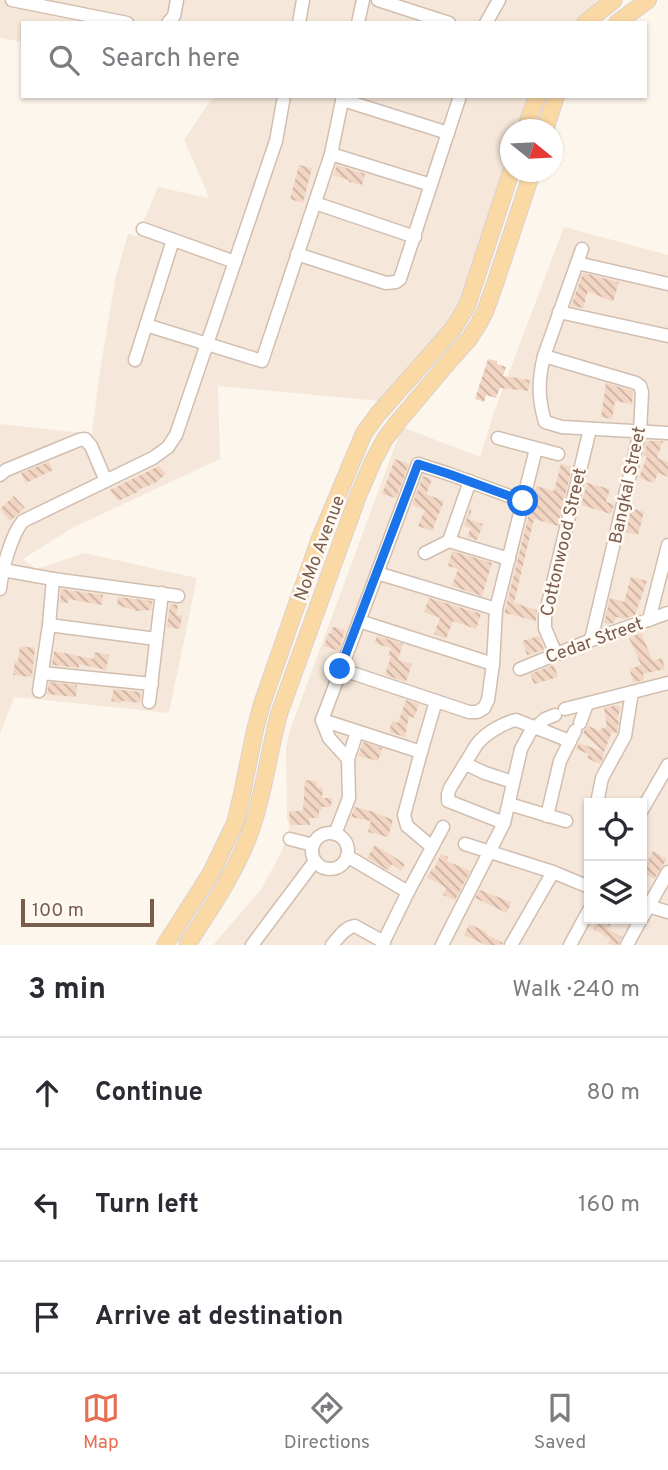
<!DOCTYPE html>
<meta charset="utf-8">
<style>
:root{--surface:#fff;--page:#f7f7f7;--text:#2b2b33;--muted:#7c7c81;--line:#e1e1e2;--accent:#e76f51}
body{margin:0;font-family:Overpass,sans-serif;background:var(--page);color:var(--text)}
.controls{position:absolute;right:21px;bottom:21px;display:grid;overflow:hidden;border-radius:0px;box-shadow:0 2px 5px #0004}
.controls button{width:63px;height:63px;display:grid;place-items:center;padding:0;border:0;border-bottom:2px solid var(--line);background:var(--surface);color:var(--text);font:35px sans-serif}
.compass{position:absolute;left:500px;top:119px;width:63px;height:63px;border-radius:50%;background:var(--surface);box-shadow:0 2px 5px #0004;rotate:108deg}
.scale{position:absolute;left:21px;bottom:18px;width:133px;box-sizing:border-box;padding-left:7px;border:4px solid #7a5c4d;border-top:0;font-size:19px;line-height:24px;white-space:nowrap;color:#7a5c4d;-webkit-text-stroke:5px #fffaf3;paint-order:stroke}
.stop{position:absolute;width:21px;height:21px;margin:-16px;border:5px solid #1a73e8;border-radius:50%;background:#fff}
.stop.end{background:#1a73e8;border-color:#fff;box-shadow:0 2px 7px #0008}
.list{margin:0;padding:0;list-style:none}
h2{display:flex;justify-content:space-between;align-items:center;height:91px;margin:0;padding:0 28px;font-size:30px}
h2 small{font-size:23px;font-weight:400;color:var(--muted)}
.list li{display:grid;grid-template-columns:46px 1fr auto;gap:21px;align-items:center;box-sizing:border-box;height:112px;padding:0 28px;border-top:2px solid var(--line)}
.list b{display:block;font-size:26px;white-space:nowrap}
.list em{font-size:23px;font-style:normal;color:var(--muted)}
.icon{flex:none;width:38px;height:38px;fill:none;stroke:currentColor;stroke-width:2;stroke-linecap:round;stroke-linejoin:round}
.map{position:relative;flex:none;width:668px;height:945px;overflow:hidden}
.search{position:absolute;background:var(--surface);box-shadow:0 2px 5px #0004;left:21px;right:21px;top:21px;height:77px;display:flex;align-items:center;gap:18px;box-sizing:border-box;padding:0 24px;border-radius:0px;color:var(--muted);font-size:26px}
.sheet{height:427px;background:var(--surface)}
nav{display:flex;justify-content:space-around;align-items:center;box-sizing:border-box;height:98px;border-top:2px solid var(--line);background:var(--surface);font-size:19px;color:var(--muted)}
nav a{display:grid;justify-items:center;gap:4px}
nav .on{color:var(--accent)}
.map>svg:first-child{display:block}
.residential{fill:#f5e8da;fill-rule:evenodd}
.building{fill:url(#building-back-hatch)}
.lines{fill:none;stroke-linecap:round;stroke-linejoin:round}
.minor-casing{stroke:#d1beb0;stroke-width:15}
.major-casing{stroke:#dad1cd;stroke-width:18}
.minor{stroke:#fff;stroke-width:12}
.major{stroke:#fbd9a5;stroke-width:16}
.route{stroke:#1a73e8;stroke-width:9}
.labels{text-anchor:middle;stroke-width:5;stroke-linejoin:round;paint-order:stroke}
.street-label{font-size:18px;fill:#7a5c4d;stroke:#fffaf3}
</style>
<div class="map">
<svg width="668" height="945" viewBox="0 0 668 945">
<defs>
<pattern id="building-back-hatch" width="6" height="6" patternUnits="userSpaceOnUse" patternTransform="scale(1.75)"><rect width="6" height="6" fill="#f3d5c3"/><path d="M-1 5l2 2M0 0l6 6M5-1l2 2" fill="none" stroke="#cab0a1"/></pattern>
</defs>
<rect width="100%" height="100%" fill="#fdf6ec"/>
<g class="residential">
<polygon points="0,0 603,0 584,13 574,23 23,23 23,42 0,38"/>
<polygon points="216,96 529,96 518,129 510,130 510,153 465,292 451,321 414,359 380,401 218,386 220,459 72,528 23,559 36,569 84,553 197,578 169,713 14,697 0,734 0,424 92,434 100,370 115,280 128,234 137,236 158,187 208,198 207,192 184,140 208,104"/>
<path d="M564,227L668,255V945H213L260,891L282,851L290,825L287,820L286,747L290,730L402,427L480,457L494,412ZM589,803H642V919H589Z"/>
</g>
<g class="building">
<polygon points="299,165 312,168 303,203 290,199"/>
<polygon points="337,165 365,174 362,185 349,182 349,180 333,175"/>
<polygon points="583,273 619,282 613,302 588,291 583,308 571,306"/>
<polygon points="488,359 497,361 497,364 506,367 503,376 530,380 528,391 500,388 496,398 486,395 484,402 475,399"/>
<polygon points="606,383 632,391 633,393 632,404 615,401 612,419 601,417"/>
<polygon points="647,441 663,441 657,458 668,462 668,477 658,473 654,483 639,478 647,456 644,455"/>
<polygon points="395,459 409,464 396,498 382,494"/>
<polygon points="49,462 53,470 26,483 21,473"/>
<polygon points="561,464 572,467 558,526 534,519 514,603 537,610 536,621 505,613 505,610 536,486 554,491"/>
<polygon points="159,466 166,474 155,483 138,490 138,492 118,501 110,490"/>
<polygon points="423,476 432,480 426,494 444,501 432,531 418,526 425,510 412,505"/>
<polygon points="587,483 610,489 606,502 614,504 611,514 581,505"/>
<polygon points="14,496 25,508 10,521 0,509"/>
<polygon points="470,508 472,509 469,519 483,524 477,540 467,537 471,528 464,526"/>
<polygon points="631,508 644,512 638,535 626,532"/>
<polygon points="452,551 492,563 482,596 452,586 458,569 448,566"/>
<polygon points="631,577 647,581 635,615 624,619 616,617 614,623 609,624 604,623 610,598 624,602"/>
<polygon points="61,589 103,595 102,605 68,599 68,603 60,602"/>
<polygon points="118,597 152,601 151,610 137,611 117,605"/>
<polygon points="429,598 481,614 476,629 453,621 446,639 434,634 440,618 424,612"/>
<polygon points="170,604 178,605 176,615 182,616 180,629 167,627"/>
<polygon points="333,627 345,630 339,651 324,646 328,634 331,633"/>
<polygon points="641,633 653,661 662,658 665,669 643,674 644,680 633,683 630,669 641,665 629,638"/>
<polygon points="377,636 403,644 398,660 412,664 406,682 385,675 391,656 388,656 391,648 374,643"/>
<polygon points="539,636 544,650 527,655 522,641"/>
<polygon points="20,646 35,648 32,677 13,675 15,661 18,662"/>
<polygon points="54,651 93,659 95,652 109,655 106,670 79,664 79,668 52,665"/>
<polygon points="554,665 558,677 534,684 530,674"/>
<polygon points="49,682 77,685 76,697 47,694"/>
<polygon points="114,689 141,692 140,703 122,701 121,703 111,701"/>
<polygon points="406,700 419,704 414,718 409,716 405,737 389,732 392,721 398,723"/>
<polygon points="616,705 621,707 617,720 619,720 617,733 612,732 604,752 583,733 584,731 588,726 600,731 601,729 607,727 604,708"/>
<polygon points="363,742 382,748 378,761 358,756"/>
<polygon points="579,743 604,752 603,755 604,756 600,764 587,758 589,754 576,749"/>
<polygon points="305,780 317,781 317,787 323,788 322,798 332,798 331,807 322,807 322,811 319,810 319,818 309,818 310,825 290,825 289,811 303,811"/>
<polygon points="355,807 374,812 393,820 388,837 368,832 371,821 351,817"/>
<polygon points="375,845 405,864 401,871 392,864 388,870 367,858"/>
<polygon points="653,851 667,859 654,879 642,873 642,864 645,866"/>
<polygon points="441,854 448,857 447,861 470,871 455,900 443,895 446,888 427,877 433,868 434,869"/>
<polygon points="480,890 511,902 507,913 475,898"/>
<polygon points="598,919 614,919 608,929 622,937 618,945 612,945 608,943 610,939 593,929"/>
<polygon points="469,924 487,932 486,934 503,943 502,945 486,945 464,935"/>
</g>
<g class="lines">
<g class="minor-casing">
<g id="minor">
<polyline points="12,0 127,23"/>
<polyline points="378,0 449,23"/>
<polyline points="168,23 174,16 177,0"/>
<polyline points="299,23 303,0"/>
<polyline points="358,23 363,0"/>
<polyline points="486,23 499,0"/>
<polyline points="343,100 448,133"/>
<polyline points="331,154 431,185"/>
<polyline points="315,203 415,237"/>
<polyline points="143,229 235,262"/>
<path d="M582,249L544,356C538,381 538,398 545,422L562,427L668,433"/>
<polyline points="297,254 386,283 396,282 400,279 460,96"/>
<polyline points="577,263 668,284"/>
<polyline points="559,312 668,336"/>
<polyline points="146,325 262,361 331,154 343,96"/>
<polyline points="544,356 636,383 640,386 642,392 640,432 591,640"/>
<polyline points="135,360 173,240"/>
<polyline points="498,438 558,454"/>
<polyline points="0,475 6,470 79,440 85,439 91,446 106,481"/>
<polyline points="449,541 470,481"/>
<polyline points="425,553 449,541 509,559"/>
<polyline points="3,570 53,579 178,596"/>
<polyline points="377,573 496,609"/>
<path d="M0,589C2,570 11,535 23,521L153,458L168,447L176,435L276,141L284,96"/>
<polyline points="649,620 668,545"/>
<polyline points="359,621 493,664"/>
<polyline points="49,625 156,639"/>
<polyline points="556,654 545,628 545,616 590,429"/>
<polyline points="340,669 469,712 477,712 484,708 488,700 493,664 496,609 536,449"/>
<polyline points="520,669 591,640 668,613"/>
<polyline points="42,673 152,684"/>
<polyline points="39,691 49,625 53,579"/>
<polyline points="149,702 162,593"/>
<polyline points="565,709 668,683"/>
<polyline points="322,720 421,752 404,815 407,826 432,847"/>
<polyline points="580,723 587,704"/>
<polyline points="535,728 545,719 555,715"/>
<polyline points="421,752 436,701"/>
<polyline points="348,759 329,738 322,720 418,464 449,474 523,501"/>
<polyline points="466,764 485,773 513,782"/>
<polyline points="597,803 602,778 625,736 632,692"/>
<polyline points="509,804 566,821"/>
<polyline points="642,810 668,765"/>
<polyline points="547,816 560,761 575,731"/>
<path d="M504,823L448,801V794L450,788L477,744C486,733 503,723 516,720L570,741"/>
<circle cx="330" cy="851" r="18"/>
<polyline points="335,834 349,798 348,759 357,732"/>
<polyline points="290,839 313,845"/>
<polyline points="465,844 553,872 589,887"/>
<polyline points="347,856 408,892"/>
<polyline points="642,904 668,912"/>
<polyline points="642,918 668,872"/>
<polyline points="252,945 315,861"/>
<path d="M332,945C338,938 345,927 355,926L384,942"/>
<polyline points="382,945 408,892 443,827"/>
<polyline points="442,945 504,823 521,749 533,727"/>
<polyline points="511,945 553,872"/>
<polyline points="570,945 589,910"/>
<polyline points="627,945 641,919"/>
</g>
</g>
<g class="major-casing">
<g id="major">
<polyline points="585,23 614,0"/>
<polyline points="617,23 648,0"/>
<polyline points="525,130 537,96"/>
<polyline points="545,130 556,96"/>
<polyline points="165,945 211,873 235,823 242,794 255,730 262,704 320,538 364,433 378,414 453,329 467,306 511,172"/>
<path d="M187,945C211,908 238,869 252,827C265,789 269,749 280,711L358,496L374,459L385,439L397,423L451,359L469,339L478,325L485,312L497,278L532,172"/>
</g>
</g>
<use href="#minor" class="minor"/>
<use href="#major" class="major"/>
</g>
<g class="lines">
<polyline class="route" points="340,669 418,464 449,474 523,501"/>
</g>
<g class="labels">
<g class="street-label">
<text transform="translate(627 485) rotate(-78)" y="6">Bangkal Street</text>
<text transform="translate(563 542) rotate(-77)" y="6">Cottonwood Street</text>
<text transform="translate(319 548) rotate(-69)" y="6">NoMo Avenue</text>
<text transform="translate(594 640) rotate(-20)" y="6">Cedar Street</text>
</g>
</g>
</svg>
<div class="controls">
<button><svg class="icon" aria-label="locate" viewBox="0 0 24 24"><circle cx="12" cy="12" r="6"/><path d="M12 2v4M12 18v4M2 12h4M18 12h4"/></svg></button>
<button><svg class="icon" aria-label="layers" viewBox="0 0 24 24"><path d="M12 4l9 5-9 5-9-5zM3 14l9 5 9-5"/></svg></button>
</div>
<svg class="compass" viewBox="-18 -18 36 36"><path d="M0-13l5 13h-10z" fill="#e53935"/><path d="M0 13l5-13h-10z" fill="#7c7c81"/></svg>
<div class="scale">100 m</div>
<div class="stop" style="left:523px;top:501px"></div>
<div class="stop end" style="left:340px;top:669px"></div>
<div class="search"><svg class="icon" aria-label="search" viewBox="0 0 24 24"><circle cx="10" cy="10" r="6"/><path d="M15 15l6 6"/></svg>Search here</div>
</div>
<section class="sheet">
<h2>3 min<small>Walk · 240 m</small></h2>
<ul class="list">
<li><svg class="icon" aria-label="ahead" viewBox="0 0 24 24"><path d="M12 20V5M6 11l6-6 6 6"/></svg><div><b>Continue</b></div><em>80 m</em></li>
<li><svg class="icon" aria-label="left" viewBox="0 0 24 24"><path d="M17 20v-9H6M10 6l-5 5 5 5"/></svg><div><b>Turn left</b></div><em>160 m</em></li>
<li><svg class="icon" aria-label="arrive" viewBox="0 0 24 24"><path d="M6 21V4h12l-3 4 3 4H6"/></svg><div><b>Arrive at destination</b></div></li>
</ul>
</section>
<nav>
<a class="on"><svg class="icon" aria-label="map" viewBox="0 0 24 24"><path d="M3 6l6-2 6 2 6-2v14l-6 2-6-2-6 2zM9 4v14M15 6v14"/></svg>Map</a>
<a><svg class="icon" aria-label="directions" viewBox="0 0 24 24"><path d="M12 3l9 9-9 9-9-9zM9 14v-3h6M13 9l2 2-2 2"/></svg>Directions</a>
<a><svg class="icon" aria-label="saved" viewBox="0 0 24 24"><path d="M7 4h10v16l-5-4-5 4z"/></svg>Saved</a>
</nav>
